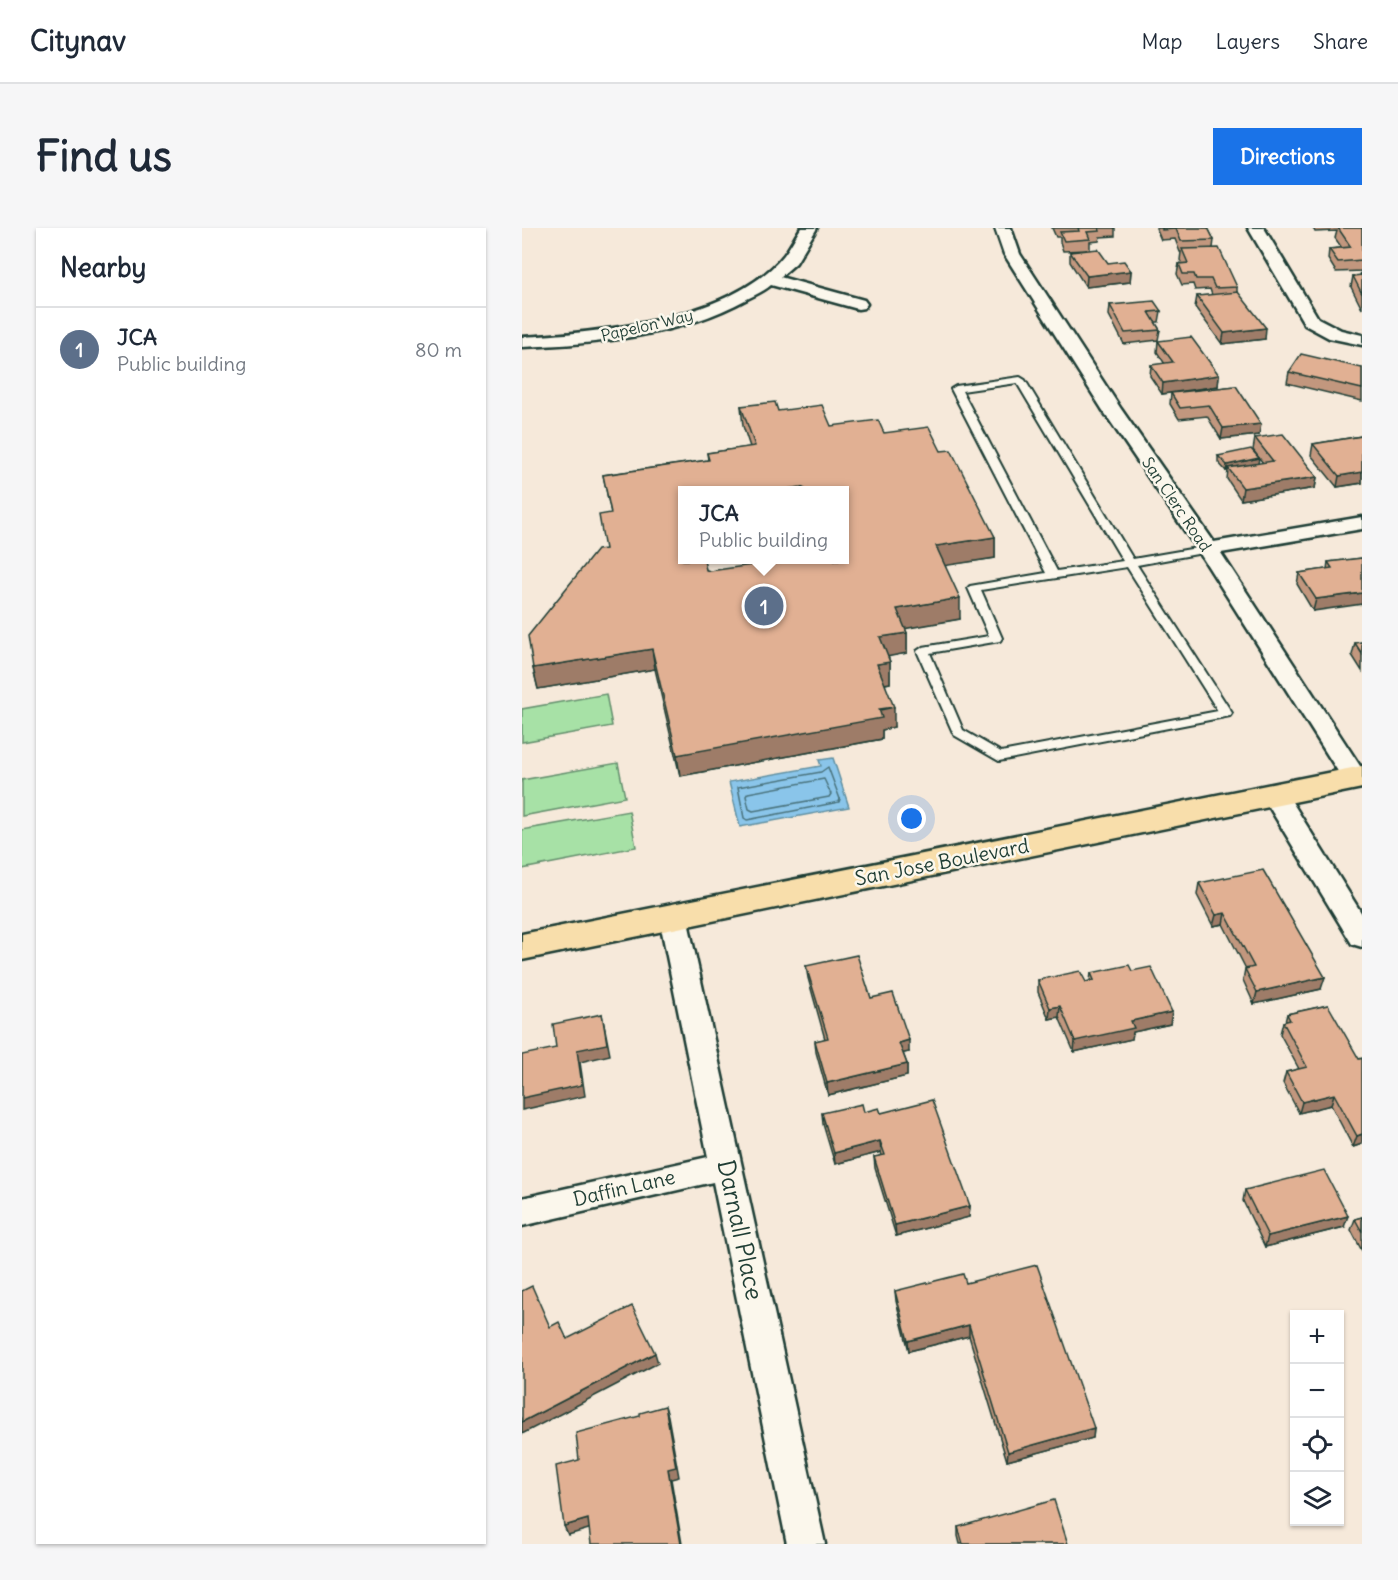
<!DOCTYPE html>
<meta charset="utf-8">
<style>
:root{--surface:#fff;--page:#f6f6f7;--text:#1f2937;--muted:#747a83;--line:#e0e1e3;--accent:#1a73e8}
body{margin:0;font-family:Delius,sans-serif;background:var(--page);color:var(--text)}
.controls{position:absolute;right:18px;bottom:18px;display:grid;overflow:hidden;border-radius:0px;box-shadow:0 2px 4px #0004}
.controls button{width:54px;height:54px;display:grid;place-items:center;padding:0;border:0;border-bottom:2px solid var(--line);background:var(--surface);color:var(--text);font:30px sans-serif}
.you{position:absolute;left:390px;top:591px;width:21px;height:21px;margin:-15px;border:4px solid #fff;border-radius:50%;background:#1a73e8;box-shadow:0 0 0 9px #1a73e833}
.badge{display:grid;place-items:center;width:39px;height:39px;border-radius:50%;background:var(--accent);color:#fff;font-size:20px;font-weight:700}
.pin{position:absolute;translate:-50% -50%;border:3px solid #fff;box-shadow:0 2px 6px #0006}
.popup{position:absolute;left:156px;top:258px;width:171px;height:78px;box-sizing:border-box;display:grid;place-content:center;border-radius:0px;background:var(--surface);filter:drop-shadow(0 2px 4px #0005);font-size:20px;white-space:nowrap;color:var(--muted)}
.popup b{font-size:22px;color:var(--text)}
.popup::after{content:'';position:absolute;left:50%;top:100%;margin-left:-12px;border:12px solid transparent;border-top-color:var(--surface)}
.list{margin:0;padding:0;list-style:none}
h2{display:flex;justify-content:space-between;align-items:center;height:78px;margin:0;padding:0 24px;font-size:26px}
h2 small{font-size:20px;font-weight:400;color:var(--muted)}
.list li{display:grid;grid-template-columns:39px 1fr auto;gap:18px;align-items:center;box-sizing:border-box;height:84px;padding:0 24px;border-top:2px solid var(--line)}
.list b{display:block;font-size:22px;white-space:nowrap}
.list p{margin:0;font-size:20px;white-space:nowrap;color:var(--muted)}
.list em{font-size:20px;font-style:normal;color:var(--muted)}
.icon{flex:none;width:33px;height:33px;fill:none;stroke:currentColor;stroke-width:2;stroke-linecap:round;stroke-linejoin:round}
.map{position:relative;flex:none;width:840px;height:1316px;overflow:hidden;border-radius:0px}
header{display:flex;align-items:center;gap:36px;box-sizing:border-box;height:84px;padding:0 30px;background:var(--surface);border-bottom:2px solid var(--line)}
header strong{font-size:28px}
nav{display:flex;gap:33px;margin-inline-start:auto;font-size:21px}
.intro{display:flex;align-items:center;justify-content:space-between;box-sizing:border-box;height:144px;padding:0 36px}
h1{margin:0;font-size:42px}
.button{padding:15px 27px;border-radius:0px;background:var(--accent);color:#fff;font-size:21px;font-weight:700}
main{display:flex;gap:36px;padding:0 36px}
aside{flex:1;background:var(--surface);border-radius:0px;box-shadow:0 2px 4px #0004}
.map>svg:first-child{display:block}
.green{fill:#a7e1a6;stroke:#638f6d;stroke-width:1.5}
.water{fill:#8ac5ea;stroke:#5f8fa1;stroke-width:1.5}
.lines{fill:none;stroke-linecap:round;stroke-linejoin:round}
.shore{stroke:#4a737d;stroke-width:1.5}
.service-casing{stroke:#1f3d34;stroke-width:4}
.minor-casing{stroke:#1f3d34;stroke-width:5}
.primary-casing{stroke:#1f3d34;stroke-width:5}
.service{fill:#fbf7ec;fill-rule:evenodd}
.minor{fill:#fbf7ec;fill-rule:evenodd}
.primary{fill:#f8deab;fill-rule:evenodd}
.wall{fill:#c2977e;stroke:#1f3d34;stroke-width:1.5;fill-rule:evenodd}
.shaded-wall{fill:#9e7b67;stroke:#1f3d34;stroke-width:1.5}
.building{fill:#e1b093;stroke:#1f3d34;stroke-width:1.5;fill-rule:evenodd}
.labels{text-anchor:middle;stroke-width:5;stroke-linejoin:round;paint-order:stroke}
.far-street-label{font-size:16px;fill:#1f3d34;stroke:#fbf7ec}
.street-label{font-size:20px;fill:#1f3d34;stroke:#fbf7ec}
.near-street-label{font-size:24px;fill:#1f3d34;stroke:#fbf7ec}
</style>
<header>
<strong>Citynav</strong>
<nav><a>Map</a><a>Layers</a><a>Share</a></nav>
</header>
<div class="intro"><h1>Find us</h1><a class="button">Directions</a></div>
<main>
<aside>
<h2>Nearby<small></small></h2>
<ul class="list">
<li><span class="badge" style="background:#5c6f8a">1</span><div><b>JCA</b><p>Public building</p></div><em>80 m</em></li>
</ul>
</aside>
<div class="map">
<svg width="840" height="1316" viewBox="0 0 840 1316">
<rect width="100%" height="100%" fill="#f6e9da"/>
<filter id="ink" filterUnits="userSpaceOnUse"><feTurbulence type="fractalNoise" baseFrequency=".0167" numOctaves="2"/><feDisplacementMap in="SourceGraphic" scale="12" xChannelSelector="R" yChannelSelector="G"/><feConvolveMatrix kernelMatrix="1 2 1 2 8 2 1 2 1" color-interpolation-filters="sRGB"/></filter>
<g filter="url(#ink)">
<g class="green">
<polygon points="84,466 90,498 0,514 0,481"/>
<polygon points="96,535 103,569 0,588 0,552"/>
<polygon points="107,583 114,619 0,641 0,602"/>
</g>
<polygon class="water" points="311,530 327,579 218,599 207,554 299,538 297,532"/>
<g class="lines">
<g class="shore">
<polygon points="306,539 318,571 317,574 225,592 222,590 216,559 299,544"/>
<polygon points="302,551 309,566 307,569 231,583 227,581 224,568 226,565"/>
</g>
<g class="service-casing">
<path id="service" d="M498,149L503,152L611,331L686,318L691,321L686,324L615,337L710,485L708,488L477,533L432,507L395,423L401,419L467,408L446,360L448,358L524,345L429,161L434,158ZM495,155L601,333L535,343L440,163ZM605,339L696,483L479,524L441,502L408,425L478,413L480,410L459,362Z"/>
</g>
<g class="minor-casing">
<g id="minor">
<path d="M279,0H295L274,35L258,49L342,72L345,76L342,80L336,81L249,57C242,63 233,67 225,71C158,108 76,116 0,119V109C77,105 210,92 262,27C268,19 273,9 279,0Z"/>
<polygon points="473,0 489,0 498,26 599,181 692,314 840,289 840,301 699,325 840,541 840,557 833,559 824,556 675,321 580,181 482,26"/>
<polygon points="726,0 742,0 796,90 819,102 840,107 840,117 807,110 783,97"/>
<polygon points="753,558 762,561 840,686 840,719 830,716 740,567 744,561"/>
<polygon points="151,679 161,682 165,689 303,1316 265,1316 191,954 0,998 0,970 186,929 137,689 141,682"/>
</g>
</g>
<g class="primary-casing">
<polygon id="primary" points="840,538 840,560 0,732 0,706"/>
</g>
<use href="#service" class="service"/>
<use href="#minor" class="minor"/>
<use href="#primary" class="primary"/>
</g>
<g class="wall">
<polygon points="530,0 593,0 593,8 578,9 577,13 568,14 568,22 586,35 609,43 608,54 564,59 548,34 548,24 565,22 541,23 538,14 538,9 534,9"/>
<polygon points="634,0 686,0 692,12 691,20 715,59 715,64 743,111 700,116 673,79 675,68 690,67 688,61 673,62 671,56 660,57 655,46 657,36 660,36 658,32 659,24 658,24 653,11 639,12"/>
<polygon points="791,0 840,0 840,43 814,44 806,31 807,21 820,20 813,10 815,3 793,4"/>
<polygon points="839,43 840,43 840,81 829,59 831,48 838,48"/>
<polygon points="588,77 639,83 637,94 633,94 638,102 636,112 602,116 587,87"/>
<polygon points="636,113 697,147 696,158 640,166 628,148 629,137 643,136 635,124"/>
<polygon points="840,140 840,173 765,155 767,144"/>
<polygon points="714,158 737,207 699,211 685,188 657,191 648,176 649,165"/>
<path d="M219,178L256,183L309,198L362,205L419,223L473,309V330L423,337L438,391L383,400L385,405V425L366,428L368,434V455L363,456L372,499L360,502V511L158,548L133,441L16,461L11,440L83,321L89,285L81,247L186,232L185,225L228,219L221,198ZM161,262H323V332L188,343L184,342Z"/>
<polygon points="840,208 840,255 815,259 789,227 791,216"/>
<polygon points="733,210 795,249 793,260 719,272 705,251 706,242 704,243 696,234 696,228 736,236 741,235 731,222"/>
<polygon points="840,330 791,383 775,356 777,345 805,341 806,334"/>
<polygon points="840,414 840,443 830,427 833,415"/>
<polygon points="677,655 799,761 732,776 721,752 723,741 724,741 701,696 691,698 675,667"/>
<polygon points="284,738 349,770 387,824 381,825 385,836 385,848 306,867 294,824 293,813 303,811 286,750"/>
<polygon points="610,743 650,784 648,796 611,804 610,811 552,824 537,789 527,791 516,764 516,752 564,754 568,753 569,745"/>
<polygon points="806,777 840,916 831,919 809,877 777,885 761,855 764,844 777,841 758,806 761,794 763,794 765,786"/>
<polygon points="342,884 359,885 448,978 447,989 374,1008 353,940 352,929 360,928 359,924 313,936 301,896 300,885"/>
<polygon points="723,962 822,999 743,1019 721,973"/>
<polygon points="840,989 840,1023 829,1002 833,991"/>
<polygon points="444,1055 572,1200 571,1210 485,1233 447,1108 387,1123 374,1073 373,1063"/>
<polygon points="436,1299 546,1316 438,1316 436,1308"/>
</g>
<g class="shaded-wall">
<polygon points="609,43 608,54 564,59 565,48"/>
<polygon points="744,100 743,111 700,116 702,105"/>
<polygon points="697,147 696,158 640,166 641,155"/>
<polygon points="739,196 737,207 699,211 701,200"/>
<polygon points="737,230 736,236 706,240 706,242 704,243 705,237"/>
<polygon points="840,244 840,255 815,259 817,248"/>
<polygon points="795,249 793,260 719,272 721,260"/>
<polygon points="279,259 279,262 257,262"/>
<polygon points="473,309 473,330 414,339 414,318"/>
<polygon points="840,365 840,376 791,383 794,371"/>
<polygon points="438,370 438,391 375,402 375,381"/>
<polygon points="385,405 385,425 359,430 358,409"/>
<polygon points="130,421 133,441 16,461 11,440"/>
<polygon points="368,434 368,455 356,457 355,436"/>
<polygon points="372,479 372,499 360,502 360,511 158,548 155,527"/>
<polygon points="703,685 701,696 691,698 694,687"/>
<polygon points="803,749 799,761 732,776 735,764"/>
<polygon points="538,778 537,789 527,791 528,780"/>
<polygon points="650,784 648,796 611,804 610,811 552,824 553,813 609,793"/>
<polygon points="80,786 88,827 58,834 63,868 0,882 0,870"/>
<polygon points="387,812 387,824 378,826 377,815"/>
<polygon points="385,836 385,848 306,867 305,855"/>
<polygon points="812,866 809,877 777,885 780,874"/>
<polygon points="840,906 840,916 831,919 835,908"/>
<polygon points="358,913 359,924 313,936 312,925"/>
<polygon points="448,978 447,989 374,1008 373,997"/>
<polygon points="826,988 822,999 743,1019 746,1008"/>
<polygon points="447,1097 447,1108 387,1123 386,1113"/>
<polygon points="133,1125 136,1135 0,1206 0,1194"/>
<polygon points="143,1178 146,1188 157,1249 149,1251 160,1316 159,1316 146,1241"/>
<polygon points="572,1200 571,1210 485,1233 486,1224"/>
<polygon points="66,1291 70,1300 46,1307 42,1298"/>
</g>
<g class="building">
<polygon points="556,0 577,0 578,3 565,4 568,11 542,13 538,4 557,3"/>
<polygon points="640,0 686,0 692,12 659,13 654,1 640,2"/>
<polygon points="816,0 840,0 840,32 816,34 807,21 829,19"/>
<polygon points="697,20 715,59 693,60 689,51 674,51 672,46 661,46 657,36 666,35 660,21"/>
<polygon points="576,21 586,35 602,33 609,43 565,48 548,24"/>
<polygon points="840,47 840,66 831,48"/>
<polygon points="716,64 744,100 702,105 675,68"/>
<polygon points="632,73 639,83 627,84 638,102 603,105 588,77"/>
<polygon points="669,109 697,147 641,155 629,137 651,134 636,113"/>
<polygon points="779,126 840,140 840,161 767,144"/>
<polygon points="714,158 739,196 701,200 687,177 658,180 649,165"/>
<path d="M253,174L256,183L300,177L309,198L356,192L362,205L407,199L419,223L429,222L473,309L414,318L438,370L375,381L385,405L358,409L368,434L355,436L372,479L357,481L360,490L155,527L130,421L11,440L6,408L75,322L83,321L77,287L89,285L81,247L187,232L185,225L233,218L219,178ZM279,259L283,261L284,262H323V332H265L188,343L184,342L182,332H161V262H257Z"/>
<polygon points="761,206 795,249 721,260 706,240 751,233 733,210"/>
<polygon points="840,208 840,244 817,248 791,216"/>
<polygon points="729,221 737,230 705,237 696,228"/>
<polygon points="840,330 840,365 794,371 777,345 810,340 806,334"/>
<polygon points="840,414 840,426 833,415"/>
<polygon points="741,642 803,749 735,764 723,741 732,739 703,685 694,687 677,655"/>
<polygon points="335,727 349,770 371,765 387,812 377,815 385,836 305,855 293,813 306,810 284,738"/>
<polygon points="607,737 610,743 629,739 650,784 609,793 612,800 553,813 538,778 528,780 516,752 558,743 564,754 572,752 569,745"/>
<polygon points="806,777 837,831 840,830 840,906 835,908 812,866 780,874 764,844 785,839 761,794 768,792 765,786"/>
<polygon points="80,786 85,816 55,822 60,857 0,870 0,827 34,820 31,796"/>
<polygon points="410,872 448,978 373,997 352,929 363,927 358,913 312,925 300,885 340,876 342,884 357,880 359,885"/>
<polygon points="802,942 826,988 746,1008 723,962"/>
<polygon points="840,989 840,1004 833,991"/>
<polygon points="515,1037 572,1200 486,1224 447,1097 386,1113 373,1063 441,1046 444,1055"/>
<polygon points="10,1058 28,1099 37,1094 45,1111 110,1078 133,1125 0,1194 0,1063"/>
<polygon points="143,1178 154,1239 146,1241 159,1316 69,1316 66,1291 42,1298 34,1238 57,1232 54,1205 118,1188 118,1185"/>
<polygon points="532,1272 546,1316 441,1316 436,1299"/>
</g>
</g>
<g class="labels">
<g class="far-street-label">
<text transform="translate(125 97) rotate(-13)" y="6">Papelon Way</text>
<text transform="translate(655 276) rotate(56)" y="6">San Clerc Road</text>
</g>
<g class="street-label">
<text transform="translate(420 634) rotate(-11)" y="7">San Jose Boulevard</text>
<text transform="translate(102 960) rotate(-13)" y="7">Daffin Lane</text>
</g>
<g class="near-street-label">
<text transform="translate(218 1002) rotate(78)" y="8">Darnall Place</text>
</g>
</g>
</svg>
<div class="controls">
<button>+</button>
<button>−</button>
<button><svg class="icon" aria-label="locate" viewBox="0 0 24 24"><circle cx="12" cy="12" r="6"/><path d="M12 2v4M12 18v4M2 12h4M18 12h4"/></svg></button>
<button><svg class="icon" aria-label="layers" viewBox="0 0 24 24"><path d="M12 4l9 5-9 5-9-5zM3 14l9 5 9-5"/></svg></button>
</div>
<div class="you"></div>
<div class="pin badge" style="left:242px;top:378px;background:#5c6f8a">1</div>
<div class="popup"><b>JCA</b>Public building</div>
</div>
</main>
